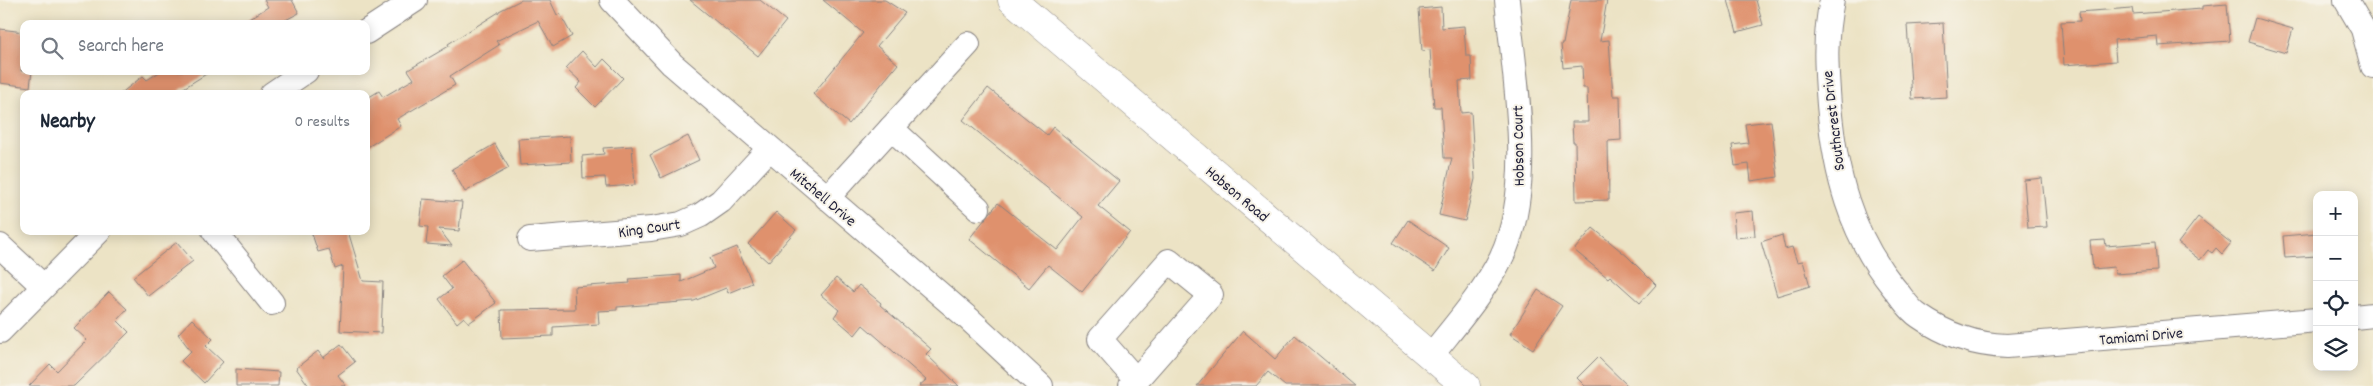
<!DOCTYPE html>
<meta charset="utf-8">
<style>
:root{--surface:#fff;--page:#f6f6f7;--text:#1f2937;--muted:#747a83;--line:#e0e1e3}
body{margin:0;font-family:Dekko,sans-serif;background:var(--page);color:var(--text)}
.controls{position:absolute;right:15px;bottom:15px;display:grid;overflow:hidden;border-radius:10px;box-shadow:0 2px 12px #0003}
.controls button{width:45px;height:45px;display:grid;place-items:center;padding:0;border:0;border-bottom:1px solid var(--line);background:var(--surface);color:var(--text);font:25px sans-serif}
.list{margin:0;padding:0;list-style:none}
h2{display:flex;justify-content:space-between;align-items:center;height:65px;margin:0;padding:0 20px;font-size:21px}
h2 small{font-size:16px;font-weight:400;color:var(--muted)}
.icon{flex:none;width:28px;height:28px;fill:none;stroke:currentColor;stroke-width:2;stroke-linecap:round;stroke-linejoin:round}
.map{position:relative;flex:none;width:2373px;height:386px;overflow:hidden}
.search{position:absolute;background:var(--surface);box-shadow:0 2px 12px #0003;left:20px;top:20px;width:350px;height:55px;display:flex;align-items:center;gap:12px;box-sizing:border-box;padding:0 18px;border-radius:10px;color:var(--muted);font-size:19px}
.panel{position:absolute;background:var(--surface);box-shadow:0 2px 12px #0003;left:20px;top:90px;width:350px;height:145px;border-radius:10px}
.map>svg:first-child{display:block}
.building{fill:#df916d}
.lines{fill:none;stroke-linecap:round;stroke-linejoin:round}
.minor-casing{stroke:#878280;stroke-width:26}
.major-casing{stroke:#878280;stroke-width:29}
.minor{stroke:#fff;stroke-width:24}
.major{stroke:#fff;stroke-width:28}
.labels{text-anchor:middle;stroke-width:4;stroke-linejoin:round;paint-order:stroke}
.street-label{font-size:16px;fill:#22223b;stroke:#f7f3e8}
</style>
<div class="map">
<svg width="2373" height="386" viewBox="0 0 2373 386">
<rect width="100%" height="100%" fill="#f7f3e8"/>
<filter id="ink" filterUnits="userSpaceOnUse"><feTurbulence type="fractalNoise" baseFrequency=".02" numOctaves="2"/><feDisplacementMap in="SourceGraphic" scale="10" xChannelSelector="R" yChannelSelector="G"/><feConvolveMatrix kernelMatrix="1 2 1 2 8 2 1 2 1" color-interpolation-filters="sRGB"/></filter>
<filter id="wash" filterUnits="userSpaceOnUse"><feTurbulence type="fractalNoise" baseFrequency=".0096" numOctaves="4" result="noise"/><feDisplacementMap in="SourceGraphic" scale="20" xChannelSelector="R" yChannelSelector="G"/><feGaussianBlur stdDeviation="1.12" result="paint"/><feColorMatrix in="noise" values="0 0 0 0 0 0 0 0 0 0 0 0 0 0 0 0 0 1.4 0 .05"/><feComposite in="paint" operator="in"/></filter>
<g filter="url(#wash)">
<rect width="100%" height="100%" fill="#ece3c5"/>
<g id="blocks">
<g class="building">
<polygon points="264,0 292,0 299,13 278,24 241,24 268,7"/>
<polygon points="521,0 550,0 557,15 560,14 572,36 553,47 538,21 496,41 499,45 450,76 455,85 397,119 401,126 366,148 366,99 379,91 383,97 414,79 408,70 449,46 448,44 499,12 499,11"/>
<polygon points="690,0 760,0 786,21 758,56"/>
<polygon points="823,0 885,0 905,13 877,46 898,64 849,124 813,94 863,33"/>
<polygon points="1571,0 1607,0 1600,41 1609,40 1613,96 1620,96 1621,140 1608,141 1609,200 1576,201 1575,142 1573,142 1572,122 1588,122 1587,88 1583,88 1582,66 1563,68 1561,44 1563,44"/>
<polygon points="1728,0 1756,0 1763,25 1737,32"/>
<polygon points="2227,4 2230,41 2158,46 2157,36 2114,40 2116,61 2064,65 2061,22 2080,21 2079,12 2132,8 2133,14 2202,9 2202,6"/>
<polygon points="1441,7 1442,28 1464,26 1466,56 1471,56 1472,80 1459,81 1461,113 1471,112 1475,179 1465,221 1439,215 1452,158 1444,158 1441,107 1434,107 1430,50 1422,51 1419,9"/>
<polygon points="2255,18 2293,29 2286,53 2248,42"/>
<polygon points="1943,23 1947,97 1912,99 1907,25"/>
<polygon points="0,29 24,32 21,71 32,71 30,87 0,83"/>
<polygon points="582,51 597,67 604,59 623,78 595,107 576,88 581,82 566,68"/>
<polygon points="161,71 211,71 174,94 120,94 143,76 147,80"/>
<polygon points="988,88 1047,135 1053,127 1119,181 1098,206 1130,232 1082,292 1048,265 1029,288 969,239 998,203 1057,250 1083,217 963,120"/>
<polygon points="1771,121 1778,177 1751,181 1749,164 1735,166 1732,145 1748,143 1745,124"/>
<polygon points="570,136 571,162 520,165 518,139"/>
<polygon points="688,136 699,160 661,178 650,155"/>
<polygon points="495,144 509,168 465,192 452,169"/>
<polygon points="632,146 635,185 606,187 605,177 583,178 582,156 604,154 603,148"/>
<polygon points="2042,178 2047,227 2028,228 2024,180"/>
<polygon points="423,199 462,202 459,231 439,229 452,246 426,244 428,227 420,226"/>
<polygon points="1753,211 1755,236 1735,238 1733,213"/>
<polygon points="776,212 796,230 768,262 748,244"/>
<polygon points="2198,217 2231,243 2222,254 2216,248 2212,253 2208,250 2200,260 2178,243"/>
<polygon points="1408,220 1449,248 1435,271 1393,243"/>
<polygon points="1593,228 1627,256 1656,285 1640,303 1610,276 1608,278 1574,250"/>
<polygon points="311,231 348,231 363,281 383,282 381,333 340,331 343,266 335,269 329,249 318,252"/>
<polygon points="2317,233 2317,256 2285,258 2283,236"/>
<polygon points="1782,235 1785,249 1792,247 1797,262 1803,261 1810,286 1777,296 1761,242"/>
<polygon points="2105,240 2106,246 2155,242 2157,271 2115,274 2114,267 2093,269 2090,241"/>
<polygon points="177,242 193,261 148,296 133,277"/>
<polygon points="737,247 752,283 728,293 726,288 694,301 617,307 617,310 598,311 599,324 553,327 553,336 502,338 501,310 575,309 574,287 630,283 629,279 681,275 681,282 714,268 710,258"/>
<polygon points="462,260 496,303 469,323 464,317 457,323 439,299 452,289 442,276"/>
<polygon points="836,278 853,292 859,285 881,303 880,305 931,349 926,354 959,386 919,386 926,380 863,325 855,335 834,317 839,310 821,295"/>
<polygon points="1538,290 1562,306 1533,349 1510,334"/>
<polygon points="109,292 127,309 117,320 129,332 74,386 29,386 50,364 57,371 87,340 74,328"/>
<polygon points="192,319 213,339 206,346 223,362 204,383 181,361 191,351 178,334"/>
<polygon points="1243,331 1275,359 1295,335 1355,386 1285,386 1268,372 1256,386 1197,386"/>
<polygon points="341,344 355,362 338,375 346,386 309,386 296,368 318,351 323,358"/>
<polygon points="1598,357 1628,386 1585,386 1577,378"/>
<polygon points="236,369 279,372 278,386 236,386"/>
</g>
</g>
</g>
<g filter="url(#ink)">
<use href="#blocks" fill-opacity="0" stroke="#878280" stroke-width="1"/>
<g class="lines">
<g class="minor-casing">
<g id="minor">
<polyline points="612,0 672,64 969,319 1041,386"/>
<path d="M1832,0C1824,39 1826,66 1829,105C1835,173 1850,234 1894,288C1902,297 1909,310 1919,316C1946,335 1975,345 2007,346L2317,320"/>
<polyline points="2346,0 2363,29 2373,66"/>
<polyline points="366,32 415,0"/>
<polyline points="272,94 306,71"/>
<polyline points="891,128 978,208"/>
<polyline points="827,198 968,44"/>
<polyline points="214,231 272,303"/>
<polyline points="530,239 651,229 681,224 701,215 721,201 769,149"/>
<polyline points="0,246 43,286"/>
<polyline points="2354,317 2373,315"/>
<polyline points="0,331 99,231"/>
<path d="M1430,357C1455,325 1483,294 1501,258C1536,187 1514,77 1507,0"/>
<polyline points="1131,386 1211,295 1169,261 1100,339 1136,380"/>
</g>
</g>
<g class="major-casing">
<polyline id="major" points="1012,0 1466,386"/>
</g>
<use href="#minor" class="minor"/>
<use href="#major" class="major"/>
</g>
</g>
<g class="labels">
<g class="street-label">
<text transform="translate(1832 121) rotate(-97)" y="6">Southcrest Drive</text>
<text transform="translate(1517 146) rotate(-91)" y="6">Hobson Court</text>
<text transform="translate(1238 193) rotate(40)" y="6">Hobson Road</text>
<text transform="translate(824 196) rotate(40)" y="6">Mitchell Drive</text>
<text transform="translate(649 227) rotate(-8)" y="6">King Court</text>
<text transform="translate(2141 335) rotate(-5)" y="6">Tamiami Drive</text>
</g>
</g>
</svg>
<div class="controls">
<button>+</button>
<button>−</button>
<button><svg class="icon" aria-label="locate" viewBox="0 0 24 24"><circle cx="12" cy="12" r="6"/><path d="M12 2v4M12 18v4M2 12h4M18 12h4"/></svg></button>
<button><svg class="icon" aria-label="layers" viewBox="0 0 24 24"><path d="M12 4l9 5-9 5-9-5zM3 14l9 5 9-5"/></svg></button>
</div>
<div class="search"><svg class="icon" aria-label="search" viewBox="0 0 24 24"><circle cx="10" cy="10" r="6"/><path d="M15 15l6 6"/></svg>Search here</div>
<section class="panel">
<h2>Nearby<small>0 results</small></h2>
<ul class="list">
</ul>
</section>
</div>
